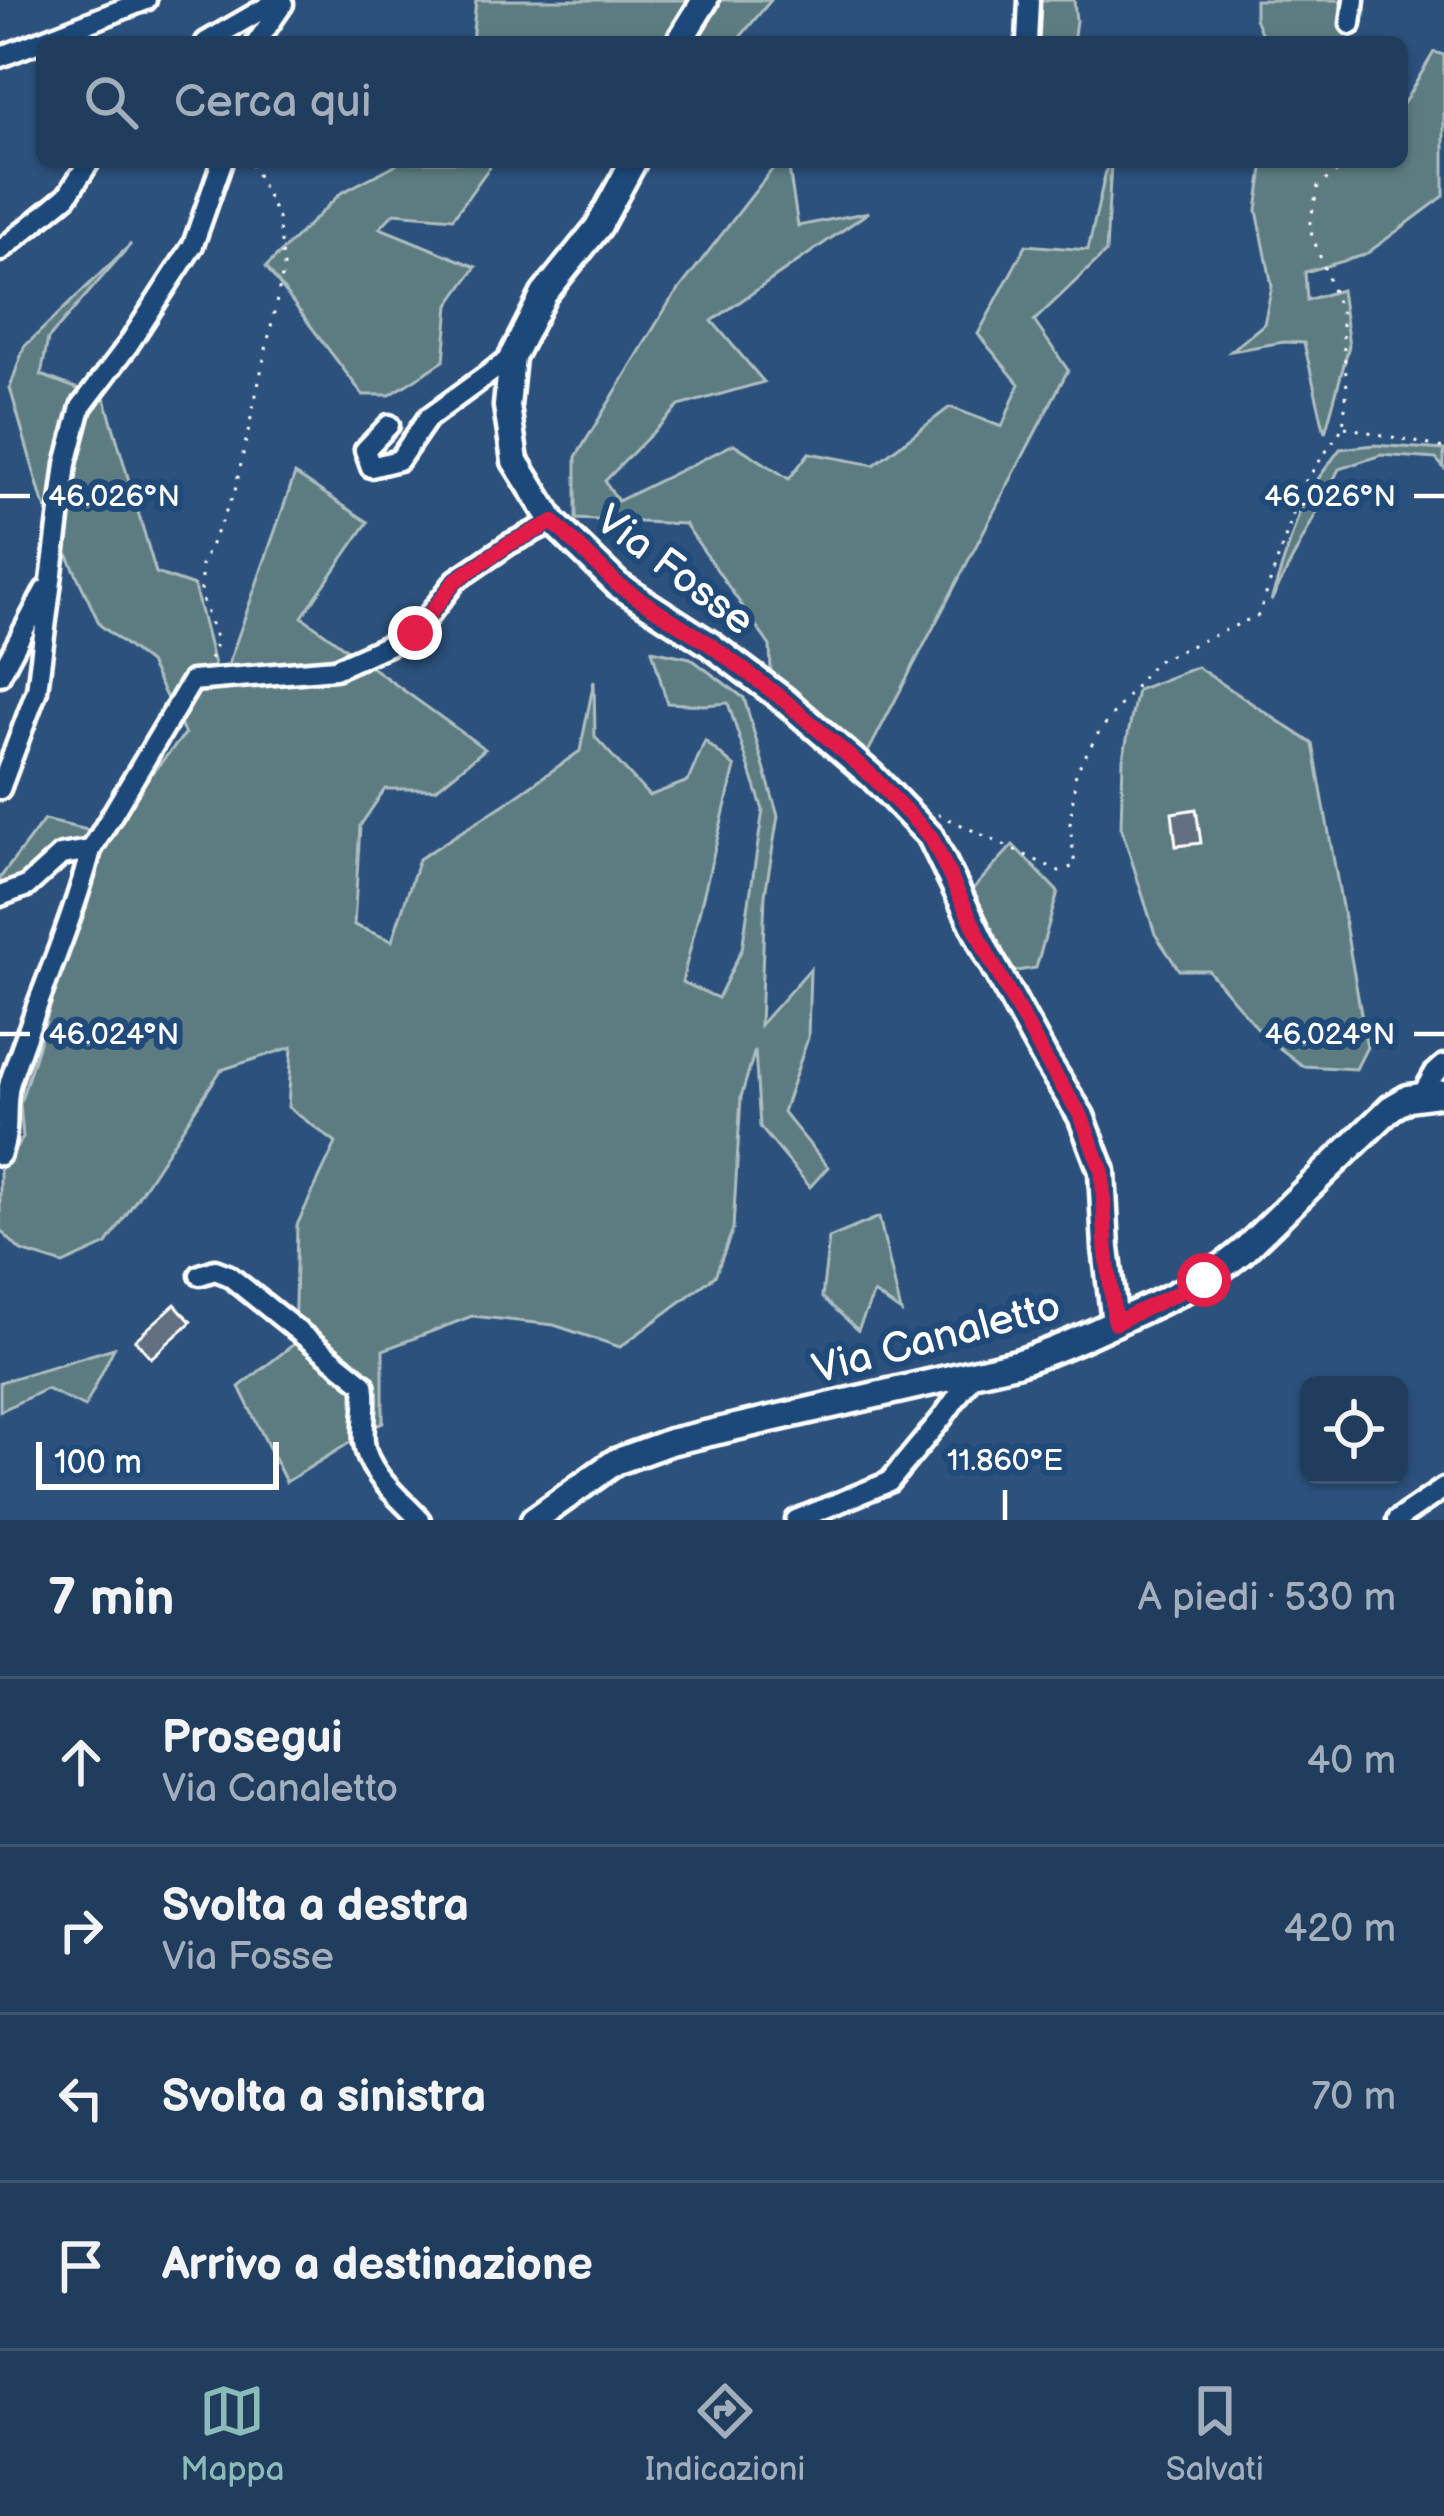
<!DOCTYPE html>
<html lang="it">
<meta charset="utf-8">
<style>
:root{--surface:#213d5d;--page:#294463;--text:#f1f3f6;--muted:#a2aebc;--line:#3e5672;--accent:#8bbbb9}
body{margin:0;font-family:"Balsamiq Sans",sans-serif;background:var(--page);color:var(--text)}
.controls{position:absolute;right:36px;bottom:36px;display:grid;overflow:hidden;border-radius:18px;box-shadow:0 3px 9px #0004}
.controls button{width:108px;height:108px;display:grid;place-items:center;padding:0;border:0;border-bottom:3px solid var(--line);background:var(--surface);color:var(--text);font:60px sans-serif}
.scale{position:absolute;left:36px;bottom:30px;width:243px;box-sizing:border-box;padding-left:12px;border:6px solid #fff;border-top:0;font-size:33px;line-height:42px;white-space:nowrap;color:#fff;-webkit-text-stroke:9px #1f4a7a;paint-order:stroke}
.stop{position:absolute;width:36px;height:36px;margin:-27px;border:9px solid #e11d48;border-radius:50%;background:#fff}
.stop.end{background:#e11d48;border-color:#fff;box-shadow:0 3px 12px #0008}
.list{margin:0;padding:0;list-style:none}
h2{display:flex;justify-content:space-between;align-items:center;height:156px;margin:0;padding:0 48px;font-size:51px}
h2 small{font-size:39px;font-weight:400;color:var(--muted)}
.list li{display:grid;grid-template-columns:78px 1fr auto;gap:36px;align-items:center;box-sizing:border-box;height:168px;padding:0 48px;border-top:3px solid var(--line)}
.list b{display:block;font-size:45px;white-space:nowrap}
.list p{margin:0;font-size:39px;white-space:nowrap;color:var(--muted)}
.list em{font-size:39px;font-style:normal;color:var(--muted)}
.icon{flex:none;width:66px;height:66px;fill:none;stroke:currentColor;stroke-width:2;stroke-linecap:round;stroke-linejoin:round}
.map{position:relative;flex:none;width:1444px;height:1520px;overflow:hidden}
.search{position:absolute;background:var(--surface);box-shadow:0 3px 9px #0004;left:36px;right:36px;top:36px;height:132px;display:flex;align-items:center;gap:30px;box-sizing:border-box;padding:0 42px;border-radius:18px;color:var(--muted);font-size:45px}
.sheet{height:828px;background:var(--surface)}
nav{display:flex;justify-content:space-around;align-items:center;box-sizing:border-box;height:168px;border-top:3px solid var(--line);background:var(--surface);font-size:33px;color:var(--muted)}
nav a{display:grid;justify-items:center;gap:6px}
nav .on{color:var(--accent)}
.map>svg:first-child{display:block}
.green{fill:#5c7c81;stroke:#aebec0;stroke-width:3}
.building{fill:#626f82;stroke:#fff;stroke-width:3}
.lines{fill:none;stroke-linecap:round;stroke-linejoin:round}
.minor-casing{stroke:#fff;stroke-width:27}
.tertiary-casing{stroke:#fff;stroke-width:33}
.path{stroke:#fff;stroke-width:3;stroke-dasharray:3 9;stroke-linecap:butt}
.minor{stroke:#1f4a7a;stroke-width:18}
.tertiary{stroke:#1f4a7a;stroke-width:24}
.route{stroke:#e11d48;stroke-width:15}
.ticks{fill:none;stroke:#fff;stroke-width:4.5}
.labels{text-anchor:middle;stroke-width:12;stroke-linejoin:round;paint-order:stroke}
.street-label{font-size:42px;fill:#fff;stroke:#1f4a7a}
.ticks-label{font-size:30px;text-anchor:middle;fill:#fff;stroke:#1f4a7a;stroke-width:12;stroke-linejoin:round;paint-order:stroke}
</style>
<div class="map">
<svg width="1444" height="1520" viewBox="0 0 1444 1520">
<rect width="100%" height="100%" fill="#2c517c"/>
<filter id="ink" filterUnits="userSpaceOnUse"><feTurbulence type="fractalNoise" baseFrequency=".00833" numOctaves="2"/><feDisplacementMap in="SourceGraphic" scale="24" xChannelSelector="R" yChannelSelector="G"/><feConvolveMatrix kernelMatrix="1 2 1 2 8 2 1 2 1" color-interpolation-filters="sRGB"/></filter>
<g filter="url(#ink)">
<g class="green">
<polygon points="476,0 771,0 736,42 472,42"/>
<polygon points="1032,0 1074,0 1076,21 1073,42 1033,42"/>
<polygon points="1255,0 1340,0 1353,42 1265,42 1255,18"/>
<polygon points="1434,52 1444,55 1444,196 1365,255 1305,272 1307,300 1341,290 1349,346 1325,433 1304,343 1284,342 1231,351 1264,324 1272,286 1257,210 1264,162 1402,162 1402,106"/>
<polygon points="401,162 493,162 453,218 394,213 380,228 476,267 449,305 444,361 390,395 363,395 266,267 341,193"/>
<polygon points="778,162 788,162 798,226 869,212 712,321 764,382 679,406 605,481 618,501 734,444 789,479 809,453 874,465 950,407 1002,427 1019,384 978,334 1026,245 1088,250 1108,162 1111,162 1106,252 1034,321 1068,370 866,756 771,671 770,646 685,524 576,519 576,457 670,301"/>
<polygon points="131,244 48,339 41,375 105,399 156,573 194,586 220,688 295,474 368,522 302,617 485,749 436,789 385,789 360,826 354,925 392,941 419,859 506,803 580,751 594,681 595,737 649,796 688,781 705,741 735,767 682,982 718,998 742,949 763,810 728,703 704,705 667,703 652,650 690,658 744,698 778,816 765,895 760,1025 810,969 808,1038 783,1112 828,1167 810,1187 760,1127 755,1050 741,1097 733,1229 715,1276 620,1347 554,1325 472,1316 383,1350 383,1422 286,1482 239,1387 294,1344 297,1225 336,1143 288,1107 292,1047 221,1070 107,1244 63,1264 21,1251 0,1230 0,1169 23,1138 20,1103 97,858 0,885 0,878 44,820 101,833 185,734 149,663 100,625 42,500 10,388 24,347"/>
<polygon points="1374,445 1444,450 1444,468 1436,459 1381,455 1339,469 1271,601 1304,498 1340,449"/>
<polygon points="1197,667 1313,744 1367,1047 1356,1069 1303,1066 1265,1037 1208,970 1179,970 1155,934 1121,827 1123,759 1137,690"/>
<polygon points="1013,845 1058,892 1036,968 1010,972 973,889"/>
<polygon points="879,1217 901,1312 874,1293 858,1330 822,1297 829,1238"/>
<polygon points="114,1348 85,1407 46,1389 0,1411 0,1382"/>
</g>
<g class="building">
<polygon points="1196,809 1201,843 1176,846 1172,813"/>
<polygon points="175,1304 191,1322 151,1358 135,1340"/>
</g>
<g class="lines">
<g class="minor-casing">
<g id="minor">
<polyline points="1351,24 1354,0"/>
<polyline points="206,42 279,0"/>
<polyline points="257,42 283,4"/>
<polyline points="1027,42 1029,0"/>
<polyline points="0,57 146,0"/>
<polyline points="0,251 67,196 89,162"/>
<polyline points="389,425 365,450 371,467 399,460 428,418 512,357"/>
<polyline points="0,675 45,590"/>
<polyline points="0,789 37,690 66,464 81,407 128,345 193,245 222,162"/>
<polyline points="91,850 192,681 335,669 415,633 456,580 509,544 553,522"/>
<path d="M0,896L27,886L61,855L91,850C70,930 35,1004 10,1082C3,1106 11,1132 0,1155"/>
<polyline points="1422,1095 1434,1074 1444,1065"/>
<path d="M200,1275L215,1270L228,1275L364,1384C368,1404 362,1423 364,1442C367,1473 401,1499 420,1520"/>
<polyline points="796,1520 889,1482 942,1418 974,1373"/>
<polyline points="1397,1520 1444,1488"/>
</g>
</g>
<g class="tertiary-casing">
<g id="tertiary">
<polyline points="679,42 705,0"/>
<polyline points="633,162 598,227 544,294 512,357 507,406 515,461 553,522 618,585 708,643 784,700 872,776 931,837 988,955 1047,1062 1081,1116 1102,1171 1106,1248 1115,1323"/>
<path d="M534,1520L615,1462L670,1442L1016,1363C1053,1352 1086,1336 1121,1320C1165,1300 1206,1282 1243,1251L1391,1108L1408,1098L1444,1093"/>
</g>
</g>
<g class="path">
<polyline points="1345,427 1444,448"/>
<polyline points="210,659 217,641 201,596 201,566 235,491 284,267 278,218 251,162"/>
<polyline points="938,814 1059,871 1075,866 1070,824 1076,772 1099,732 1155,662 1259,615 1303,485 1343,427 1347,388 1341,313 1309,227 1318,186 1349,162"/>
</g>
<use href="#minor" class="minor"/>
<use href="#tertiary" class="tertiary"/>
</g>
</g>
<g class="lines" filter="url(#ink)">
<polyline class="route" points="415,633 456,580 509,544 553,522 618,585 708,643 784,700 872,776 931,837 988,955 1047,1062 1081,1116 1102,1171 1106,1248 1115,1323 1204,1280"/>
</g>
<path class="ticks" d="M0,496H30M1414,496H1444M0,1034H30M1414,1034H1444M1005,1490V1520"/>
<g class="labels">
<g class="street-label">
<text transform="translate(676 569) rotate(37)" y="15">Via Fosse</text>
<text transform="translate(936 1336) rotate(-15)" y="15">Via Canaletto</text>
</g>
</g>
<g class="ticks-label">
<text x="114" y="506">46.026°N</text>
<text x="1330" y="506">46.026°N</text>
<text x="114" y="1044">46.024°N</text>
<text x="1330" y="1044">46.024°N</text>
<text x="1005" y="1470">11.860°E</text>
</g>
</svg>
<div class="controls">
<button><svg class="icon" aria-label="locate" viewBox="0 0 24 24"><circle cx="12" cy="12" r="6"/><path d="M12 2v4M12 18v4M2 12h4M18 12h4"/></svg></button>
</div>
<div class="scale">100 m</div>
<div class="stop" style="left:1204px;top:1280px"></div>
<div class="stop end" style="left:415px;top:633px"></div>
<div class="search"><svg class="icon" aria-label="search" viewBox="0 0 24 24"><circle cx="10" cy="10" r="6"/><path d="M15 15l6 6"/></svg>Cerca qui</div>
</div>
<section class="sheet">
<h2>7 min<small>A piedi · 530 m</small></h2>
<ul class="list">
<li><svg class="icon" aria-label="ahead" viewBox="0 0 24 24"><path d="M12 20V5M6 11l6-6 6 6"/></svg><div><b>Prosegui</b><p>Via Canaletto</p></div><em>40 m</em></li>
<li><svg class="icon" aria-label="right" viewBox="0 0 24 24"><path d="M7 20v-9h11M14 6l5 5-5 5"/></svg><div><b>Svolta a destra</b><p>Via Fosse</p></div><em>420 m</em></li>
<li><svg class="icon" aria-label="left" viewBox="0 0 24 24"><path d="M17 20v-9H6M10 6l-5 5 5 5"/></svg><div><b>Svolta a sinistra</b></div><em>70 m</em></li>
<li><svg class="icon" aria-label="arrive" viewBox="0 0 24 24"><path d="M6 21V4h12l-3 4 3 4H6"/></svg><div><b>Arrivo a destinazione</b></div></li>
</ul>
</section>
<nav>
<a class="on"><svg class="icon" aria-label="map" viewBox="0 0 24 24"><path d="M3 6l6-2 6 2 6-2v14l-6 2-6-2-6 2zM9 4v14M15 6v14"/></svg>Mappa</a>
<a><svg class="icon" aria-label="directions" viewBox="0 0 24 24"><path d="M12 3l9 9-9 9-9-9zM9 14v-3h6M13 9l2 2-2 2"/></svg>Indicazioni</a>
<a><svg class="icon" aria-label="saved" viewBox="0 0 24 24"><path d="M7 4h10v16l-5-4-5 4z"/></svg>Salvati</a>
</nav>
